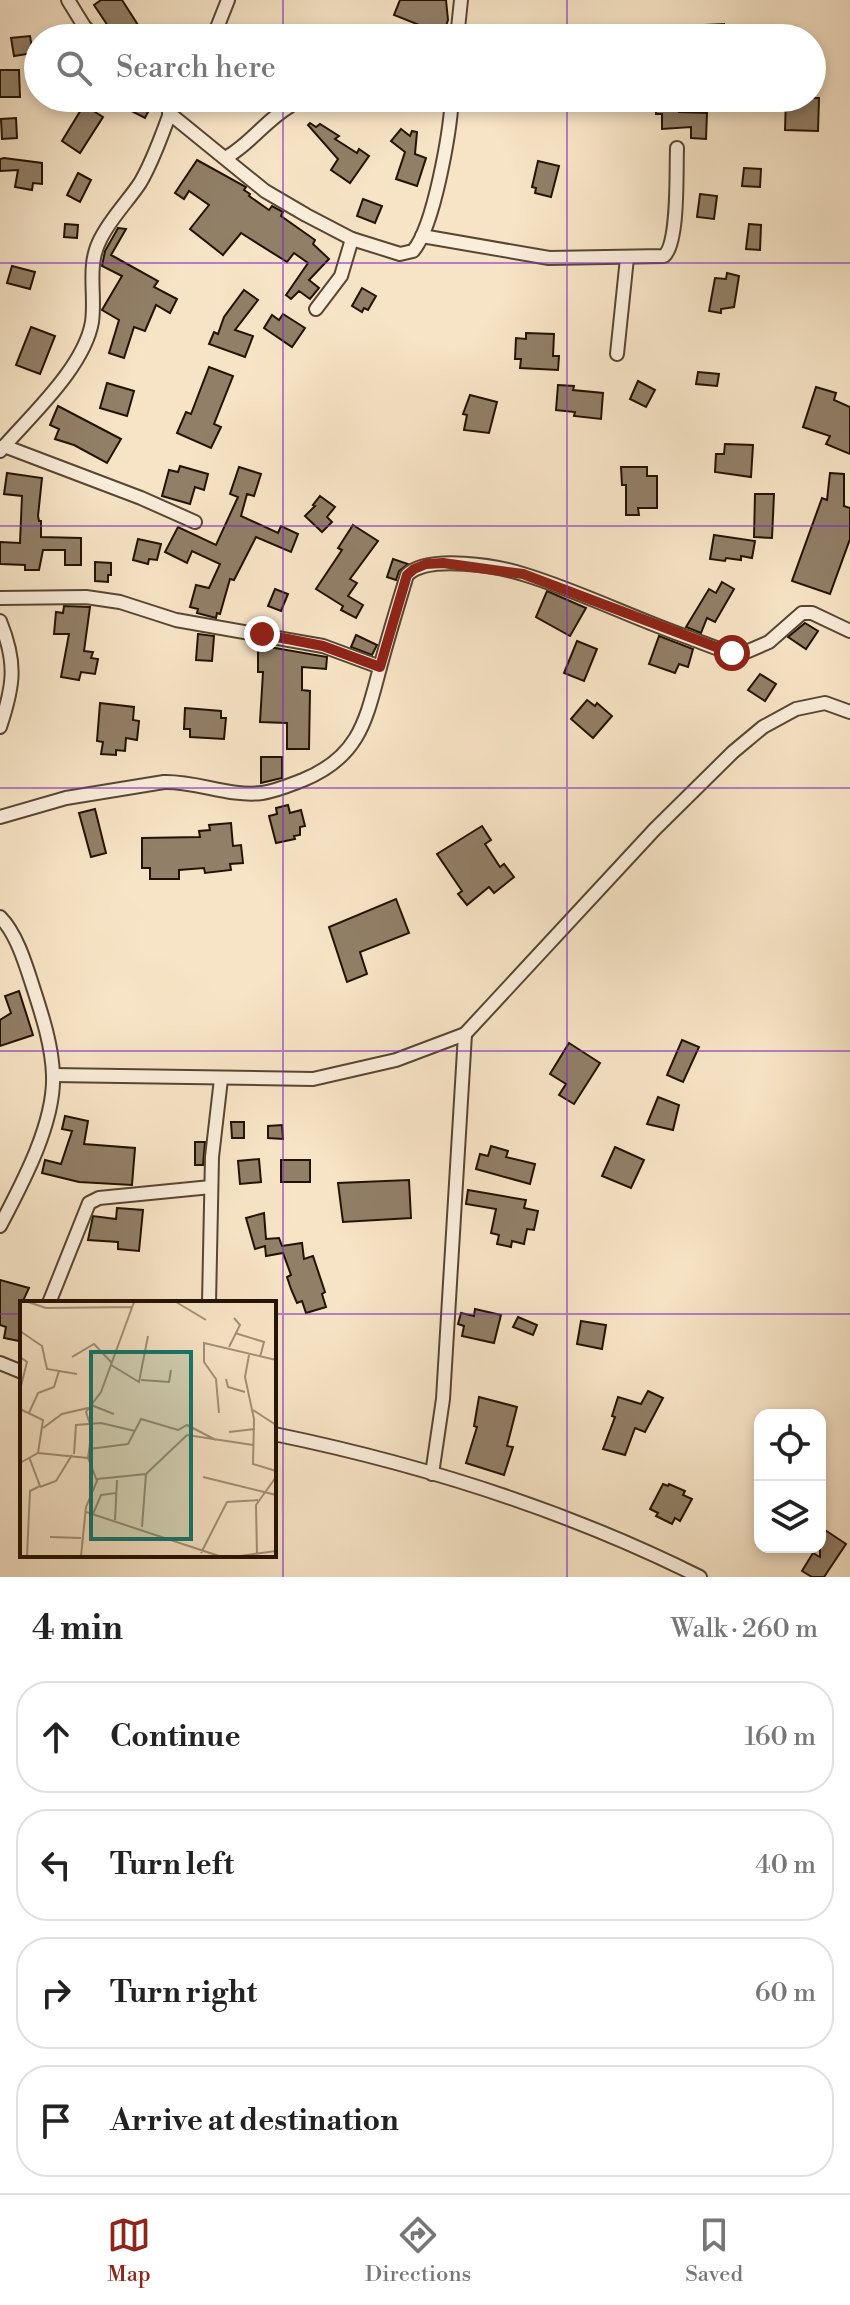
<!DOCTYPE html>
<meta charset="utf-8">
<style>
:root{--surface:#fff;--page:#f2f2f2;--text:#222;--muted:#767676;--line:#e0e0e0;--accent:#8f2418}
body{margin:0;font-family:"Libre Bodoni",serif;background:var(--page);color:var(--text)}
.controls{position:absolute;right:24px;bottom:24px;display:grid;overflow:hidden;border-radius:16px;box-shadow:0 4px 12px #0003}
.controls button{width:72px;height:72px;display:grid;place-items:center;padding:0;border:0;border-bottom:2px solid var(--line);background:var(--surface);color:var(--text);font:40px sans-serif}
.stop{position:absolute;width:24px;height:24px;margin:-18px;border:6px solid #8f2418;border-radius:50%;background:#fff}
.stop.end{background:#8f2418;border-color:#fff;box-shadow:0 2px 8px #0008}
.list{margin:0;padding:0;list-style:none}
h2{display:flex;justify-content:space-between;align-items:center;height:104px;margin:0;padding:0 32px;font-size:34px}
h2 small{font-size:26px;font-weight:400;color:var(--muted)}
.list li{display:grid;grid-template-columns:52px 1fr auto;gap:24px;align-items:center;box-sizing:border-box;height:112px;margin:0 16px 16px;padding:0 16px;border:2px solid var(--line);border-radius:32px}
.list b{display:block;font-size:30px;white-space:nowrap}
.list em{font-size:26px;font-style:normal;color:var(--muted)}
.icon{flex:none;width:44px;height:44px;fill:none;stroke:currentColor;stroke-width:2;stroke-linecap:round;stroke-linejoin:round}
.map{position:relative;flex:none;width:850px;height:1577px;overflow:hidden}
.search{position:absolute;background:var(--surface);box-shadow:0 4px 12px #0003;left:24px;right:24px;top:24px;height:88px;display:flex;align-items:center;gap:20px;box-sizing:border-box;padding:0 28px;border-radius:44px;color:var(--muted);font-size:30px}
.sheet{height:616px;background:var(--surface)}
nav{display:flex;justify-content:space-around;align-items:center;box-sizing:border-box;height:112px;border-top:2px solid var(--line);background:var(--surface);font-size:22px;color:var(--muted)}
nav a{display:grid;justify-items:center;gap:4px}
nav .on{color:var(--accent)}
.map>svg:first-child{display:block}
.building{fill:#917f67;stroke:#221200;stroke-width:2}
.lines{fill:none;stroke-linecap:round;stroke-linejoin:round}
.street-casing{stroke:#574632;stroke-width:16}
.street{stroke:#faedda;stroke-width:12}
.route{stroke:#8f2418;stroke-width:10}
.grid{fill:none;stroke:#7b2cbf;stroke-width:2;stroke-opacity:0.55}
.inset-road{fill:none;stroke:#a29077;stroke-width:2}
.view{fill:#0f766e;fill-opacity:0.15;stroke:#0f766e;stroke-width:4}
.inset-edge{fill:none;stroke:#221200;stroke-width:4}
</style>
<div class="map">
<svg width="850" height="1577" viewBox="0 0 850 1577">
<rect width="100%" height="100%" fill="#f7e4c6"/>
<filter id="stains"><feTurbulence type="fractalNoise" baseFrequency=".0025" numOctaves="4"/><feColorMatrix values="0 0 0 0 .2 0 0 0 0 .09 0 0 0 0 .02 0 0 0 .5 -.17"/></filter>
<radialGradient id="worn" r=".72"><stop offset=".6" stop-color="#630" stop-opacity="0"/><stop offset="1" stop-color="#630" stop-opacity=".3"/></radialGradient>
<g class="building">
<polygon points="101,0 122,0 138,25 116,38 94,5"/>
<polygon points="400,0 446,0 448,20 442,38 418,38 422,26 394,15"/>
<polygon points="724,24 724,38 705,38 705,25"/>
<polygon points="30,36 33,53 14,56 11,38"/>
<polygon points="0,70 19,70 20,97 0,97"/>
<polygon points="106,98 155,98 145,118"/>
<polygon points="786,98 819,98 818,131 785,130"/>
<polygon points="679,102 679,112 707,113 706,139 691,138 691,127 662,129 662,114 656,114 656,103"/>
<polygon points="84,105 103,117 80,153 62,141"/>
<polygon points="16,118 17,138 2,139 1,119"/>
<polygon points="310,123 316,127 320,124 339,136 335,139 357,153 359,149 369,156 350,183 331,170 338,159 308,125"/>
<polygon points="401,129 410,136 412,131 417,132 415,154 426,158 417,186 396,179 405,152 391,141"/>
<polygon points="4,158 42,163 42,184 33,183 32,190 15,187 18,170 0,171 0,159"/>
<polygon points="197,160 246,187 244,190 250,194 249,196 269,210 272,206 283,212 281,216 315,240 313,244 329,259 309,280 319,288 310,299 299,291 291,299 286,295 308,263 294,253 287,262 241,233 223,255 190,229 209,205 189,191 184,199 175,193"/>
<polygon points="538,161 559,166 551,197 535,193 536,188 532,187"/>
<polygon points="744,168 761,169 760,187 742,186"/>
<polygon points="78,173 91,180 80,202 67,195"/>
<polygon points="700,194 717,196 714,219 697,217"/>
<polygon points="363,199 382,206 375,223 357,216"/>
<polygon points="65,224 78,225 77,238 64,237"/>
<polygon points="749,224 761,225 760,250 746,249"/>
<polygon points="118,228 126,229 111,255 158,281 154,287 177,299 170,313 156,305 145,331 134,327 124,358 109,353 119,320 102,310 122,276 102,266 105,251"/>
<polygon points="12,266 35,272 30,289 7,283"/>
<polygon points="727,273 739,276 734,307 721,309 721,313 709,311 715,278 726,279"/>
<polygon points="362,288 376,296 368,310 364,308 362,312 352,306"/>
<polygon points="244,290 258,300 235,330 253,336 245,357 209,344 214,332 218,334 224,317"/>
<polygon points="283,314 305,328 292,347 264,328 272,315 279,320"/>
<polygon points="31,327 55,336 40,374 16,365"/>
<polygon points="526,333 554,334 553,356 559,356 558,370 520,368 521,359 515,359 516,338 526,339"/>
<polygon points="209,367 233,376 214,424 221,427 211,448 177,433 186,412 191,414"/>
<polygon points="698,372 719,374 717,386 696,384"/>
<polygon points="638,381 655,390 646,407 630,399"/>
<polygon points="107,383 134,391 127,416 100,408"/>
<polygon points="558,385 574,386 573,390 603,393 601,419 574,416 575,412 556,410"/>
<polygon points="816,387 836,393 834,400 850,407 850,454 826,444 830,436 803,427"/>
<polygon points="470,395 497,402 489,433 464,430 467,415 463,414"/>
<polygon points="58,406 121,439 107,463 74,445 55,439 59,429 50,425"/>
<polygon points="725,444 753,445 751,477 715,472 716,454 724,454"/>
<polygon points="180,466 208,474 204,490 195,487 190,504 162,496 169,470 178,472"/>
<polygon points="239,467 261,474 254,496 247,494 241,516 278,533 281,526 298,534 291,552 256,537 234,580 230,579 220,614 217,613 216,618 197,613 198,609 190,607 196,585 209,588 220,564 192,551 187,563 165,552 178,527 216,545 238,497 230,494"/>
<polygon points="621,467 647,467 647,476 657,476 657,508 638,508 639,515 626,515 626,485 622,485"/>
<polygon points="7,473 42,478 38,516 39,521 41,521 41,537 81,538 81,565 65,565 65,550 43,550 39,570 25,570 25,565 0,564 0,542 20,543 22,496 4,494"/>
<polygon points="830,473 844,474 844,506 850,508 850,539 830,594 792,581 822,498 827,500"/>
<polygon points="755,494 774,494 772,538 754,537"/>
<polygon points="320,496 335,507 327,517 332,522 322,532 305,516 315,506 313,505"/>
<polygon points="353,525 378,541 350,579 357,583 348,596 363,605 356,618 341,610 343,606 316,589 342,550 338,548"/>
<polygon points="714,535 755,541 752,558 741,556 741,560 726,558 725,561 710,559"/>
<polygon points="138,539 161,544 157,560 149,559 148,564 133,560"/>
<polygon points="393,559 408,564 399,571 396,580 387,577"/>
<polygon points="95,562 111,563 111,575 108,575 108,582 95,581"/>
<polygon points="722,582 734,589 715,622 707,618 701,633 686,627 709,589 716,593"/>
<polygon points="275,589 288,594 281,611 268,606"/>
<polygon points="547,591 586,608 570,636 536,617"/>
<polygon points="64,606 90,607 84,651 93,652 91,658 98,659 95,674 81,672 79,680 61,677 69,634 54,634 56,612 63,613"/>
<polygon points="805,623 818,631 806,649 788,637"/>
<polygon points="198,634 214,636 212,661 196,660"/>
<polygon points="356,635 377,645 372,655 351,647"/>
<polygon points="659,636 693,649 688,667 679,664 675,673 649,664"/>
<polygon points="577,641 597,649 584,681 564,673"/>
<polygon points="258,645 327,657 326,669 302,667 302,690 310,691 309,749 287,749 287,723 260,722 263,672 258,672"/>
<polygon points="760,674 776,684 765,701 748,690"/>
<polygon points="587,700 595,706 597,703 612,716 593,738 571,719"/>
<polygon points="100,703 134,707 133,720 139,721 137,740 126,738 125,751 116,750 116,755 101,754 103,742 97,741"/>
<polygon points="185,708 221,711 221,718 226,718 224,739 190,737 190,729 184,729"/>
<polygon points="261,757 282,757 282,778 261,783"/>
<polygon points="288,805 290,813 301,810 305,826 300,827 300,835 294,836 295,839 276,843 269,816 277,814 276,808"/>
<polygon points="95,809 106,853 91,857 79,813"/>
<polygon points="231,823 233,846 241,845 243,863 230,864 231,870 205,873 204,868 179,870 179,879 150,879 150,868 142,868 142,838 200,837 199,831 210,830 209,825"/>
<polygon points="482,826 491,840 485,844 500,867 504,864 514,877 494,893 489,887 467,905 458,894 462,891 437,854"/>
<polygon points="396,899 409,933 360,952 367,974 347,982 329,927"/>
<polygon points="19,991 33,1035 0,1046 0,1020 11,1013 5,996"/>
<polygon points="682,1040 699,1047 683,1082 667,1075"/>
<polygon points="569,1043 600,1063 574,1104 559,1095 566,1084 550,1074"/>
<polygon points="658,1097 679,1105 673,1130 647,1124"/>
<polygon points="65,1116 88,1121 84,1144 135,1148 132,1185 79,1182 42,1173 45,1160 61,1164 72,1131 62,1129"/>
<polygon points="231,1122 244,1122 244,1138 232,1138"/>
<polygon points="282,1125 283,1139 268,1138 268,1126"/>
<polygon points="195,1142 205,1142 203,1165 195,1165"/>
<polygon points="491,1146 508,1151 506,1157 535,1164 530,1184 476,1169 480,1154 488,1156"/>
<polygon points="615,1147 644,1160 631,1188 602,1176"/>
<polygon points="259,1159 261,1182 240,1184 238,1161"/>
<rect x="281" y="1160" width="29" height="22"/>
<polygon points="409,1180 411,1218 343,1222 338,1183"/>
<polygon points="468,1190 526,1200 524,1208 538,1211 534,1230 527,1229 524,1244 512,1241 511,1247 497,1244 499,1235 491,1233 496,1209 466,1204"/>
<polygon points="117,1208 143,1210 139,1251 118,1249 118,1242 88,1240 93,1216 116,1219"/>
<polygon points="264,1213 266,1239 279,1238 282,1246 302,1243 304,1259 313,1256 325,1292 322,1294 326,1307 306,1313 302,1301 297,1303 291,1289 287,1277 291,1275 283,1253 266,1256 265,1246 255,1249 246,1218"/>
<polygon points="0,1280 29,1288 22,1303 19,1341 4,1338 6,1327 0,1325"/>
<polygon points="475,1309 501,1315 494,1343 462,1336 464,1326 458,1324 461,1313 474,1316"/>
<polygon points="518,1317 537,1325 533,1335 513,1327"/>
<polygon points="581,1321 606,1325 602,1349 577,1344"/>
<polygon points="648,1391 663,1398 645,1432 635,1428 625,1455 603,1449 615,1417 612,1416 618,1397 641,1404"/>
<polygon points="479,1397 517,1407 507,1446 513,1447 504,1475 466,1463 477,1427 474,1426"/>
<polygon points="663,1484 668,1486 669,1484 685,1491 683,1495 692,1499 680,1521 675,1518 672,1524 656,1516 658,1513 650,1509"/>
<polygon points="825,1530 846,1544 824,1577 812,1577 802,1571 813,1553 820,1557 820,1537"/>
</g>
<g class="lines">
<g class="street-casing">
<g id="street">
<polyline points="68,0 84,26 95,38"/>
<polyline points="213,38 228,0"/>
<polyline points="457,38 461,0"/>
<path d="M169,113L265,191L306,215L352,239L400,254L413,251C434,227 450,132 452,98"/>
<path d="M227,157C251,143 266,120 290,106"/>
<path d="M422,236L549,258L664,256C679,243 676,171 677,148"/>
<polyline points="316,309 341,276 352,239"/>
<polyline points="617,354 627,258"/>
<polyline points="4,446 141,498 195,522"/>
<path d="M0,451C29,417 84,368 92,322C96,293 86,265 101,238C111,218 128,201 140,183C156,156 164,127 176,98"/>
<polyline points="0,598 86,597 120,602 176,620 323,646 380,667"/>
<path d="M0,621C17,663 14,685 0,727"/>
<path d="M0,817L66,798L164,782C197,781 229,797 262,793C276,791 290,785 303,780C361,756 366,719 381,664C389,634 398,605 407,575C428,554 499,566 526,575C581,592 633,618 687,637C704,643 721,651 739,655L769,642L802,613H812L850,631"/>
<path d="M0,917C16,933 25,962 32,984C41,1012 52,1044 53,1075C55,1123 22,1184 0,1226"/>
<polyline points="53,1075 313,1079 396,1060 465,1034 655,829 733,752 763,727 796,709 825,703 850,712"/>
<polyline points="49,1303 89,1203 99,1198 211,1187"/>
<polyline points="209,1303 212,1157 221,1079"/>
<polyline points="0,1363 22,1372"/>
<path d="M274,1434C420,1464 566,1510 700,1577"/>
<polyline points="432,1474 443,1399 465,1034"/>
</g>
</g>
<use href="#street" class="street"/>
</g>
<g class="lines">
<polyline class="route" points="262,634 323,646 380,667 407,575 414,569 426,564 443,563 523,574 732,653"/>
</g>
<path class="grid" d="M283,0V38M567,0V38M283,98V1577M567,98V1577M0,263H850M0,526H850M0,788H850M0,1051H850M0,1314H22M274,1314H850"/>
<g transform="translate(20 1301)">
<rect width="256" height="256" fill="#f7e4c6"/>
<path class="inset-road" d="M8,1L26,7L112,6M156,1L186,19M0,30L22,45L27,68L57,73M215,32L244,41L240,56M209,46L220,24L214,17M229,54L225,76L234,118L233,163L256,170M0,56L7,61L0,89M52,56L74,43L92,62M91,64L119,81L128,35M206,78L208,86L225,91M121,79L149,81L151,69M71,104L94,113M0,108L23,119L18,152M233,109L256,124M9,112L18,92L34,86L39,70M199,112L196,78L184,61V42L256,59M23,127L42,113L68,107M209,131L235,128M69,148L108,143L121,118L158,129L167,124L196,139M54,153L56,124L81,122L115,130M0,162L18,152L68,157M183,176L256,194M77,178L126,173L167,134L233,144M20,186L36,180L52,154M66,211L199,255M73,213L81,194L96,192M95,219L97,179M122,226L126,173M30,236L61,237M181,252L207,201L238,199M7,255L10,190L20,185L9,156M61,255L66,206L77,180L68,157L72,129L66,111L81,91L114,1M220,255L256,250M237,255L236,204L256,176"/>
<path class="view" d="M71,51H171V238H71Z"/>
<rect width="256" height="256" class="inset-edge"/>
</g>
<rect width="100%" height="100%" filter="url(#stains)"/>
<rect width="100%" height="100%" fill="url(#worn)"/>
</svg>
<div class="controls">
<button><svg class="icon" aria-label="locate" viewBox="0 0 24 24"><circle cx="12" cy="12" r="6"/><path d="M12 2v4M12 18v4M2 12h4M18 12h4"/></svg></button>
<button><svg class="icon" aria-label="layers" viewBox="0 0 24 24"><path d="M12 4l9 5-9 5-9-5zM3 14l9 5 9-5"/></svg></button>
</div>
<div class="stop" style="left:732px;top:653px"></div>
<div class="stop end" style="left:262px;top:634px"></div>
<div class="search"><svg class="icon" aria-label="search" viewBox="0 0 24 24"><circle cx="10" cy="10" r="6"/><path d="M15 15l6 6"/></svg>Search here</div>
</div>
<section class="sheet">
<h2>4 min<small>Walk · 260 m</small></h2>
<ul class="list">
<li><svg class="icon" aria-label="ahead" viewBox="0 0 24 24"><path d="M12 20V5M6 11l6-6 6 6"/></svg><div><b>Continue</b></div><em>160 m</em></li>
<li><svg class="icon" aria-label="left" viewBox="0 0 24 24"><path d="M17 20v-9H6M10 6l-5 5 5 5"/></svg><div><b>Turn left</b></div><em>40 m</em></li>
<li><svg class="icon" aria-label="right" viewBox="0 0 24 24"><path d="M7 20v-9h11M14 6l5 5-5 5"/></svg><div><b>Turn right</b></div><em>60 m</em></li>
<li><svg class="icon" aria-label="arrive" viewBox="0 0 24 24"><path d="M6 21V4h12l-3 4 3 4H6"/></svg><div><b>Arrive at destination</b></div></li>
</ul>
</section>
<nav>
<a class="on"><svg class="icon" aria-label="map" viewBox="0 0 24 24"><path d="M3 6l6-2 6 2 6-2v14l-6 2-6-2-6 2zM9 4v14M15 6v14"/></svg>Map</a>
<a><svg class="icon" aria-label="directions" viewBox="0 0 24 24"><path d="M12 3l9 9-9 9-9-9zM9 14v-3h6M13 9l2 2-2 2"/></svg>Directions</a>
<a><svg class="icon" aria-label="saved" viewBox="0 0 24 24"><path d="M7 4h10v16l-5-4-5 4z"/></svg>Saved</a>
</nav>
